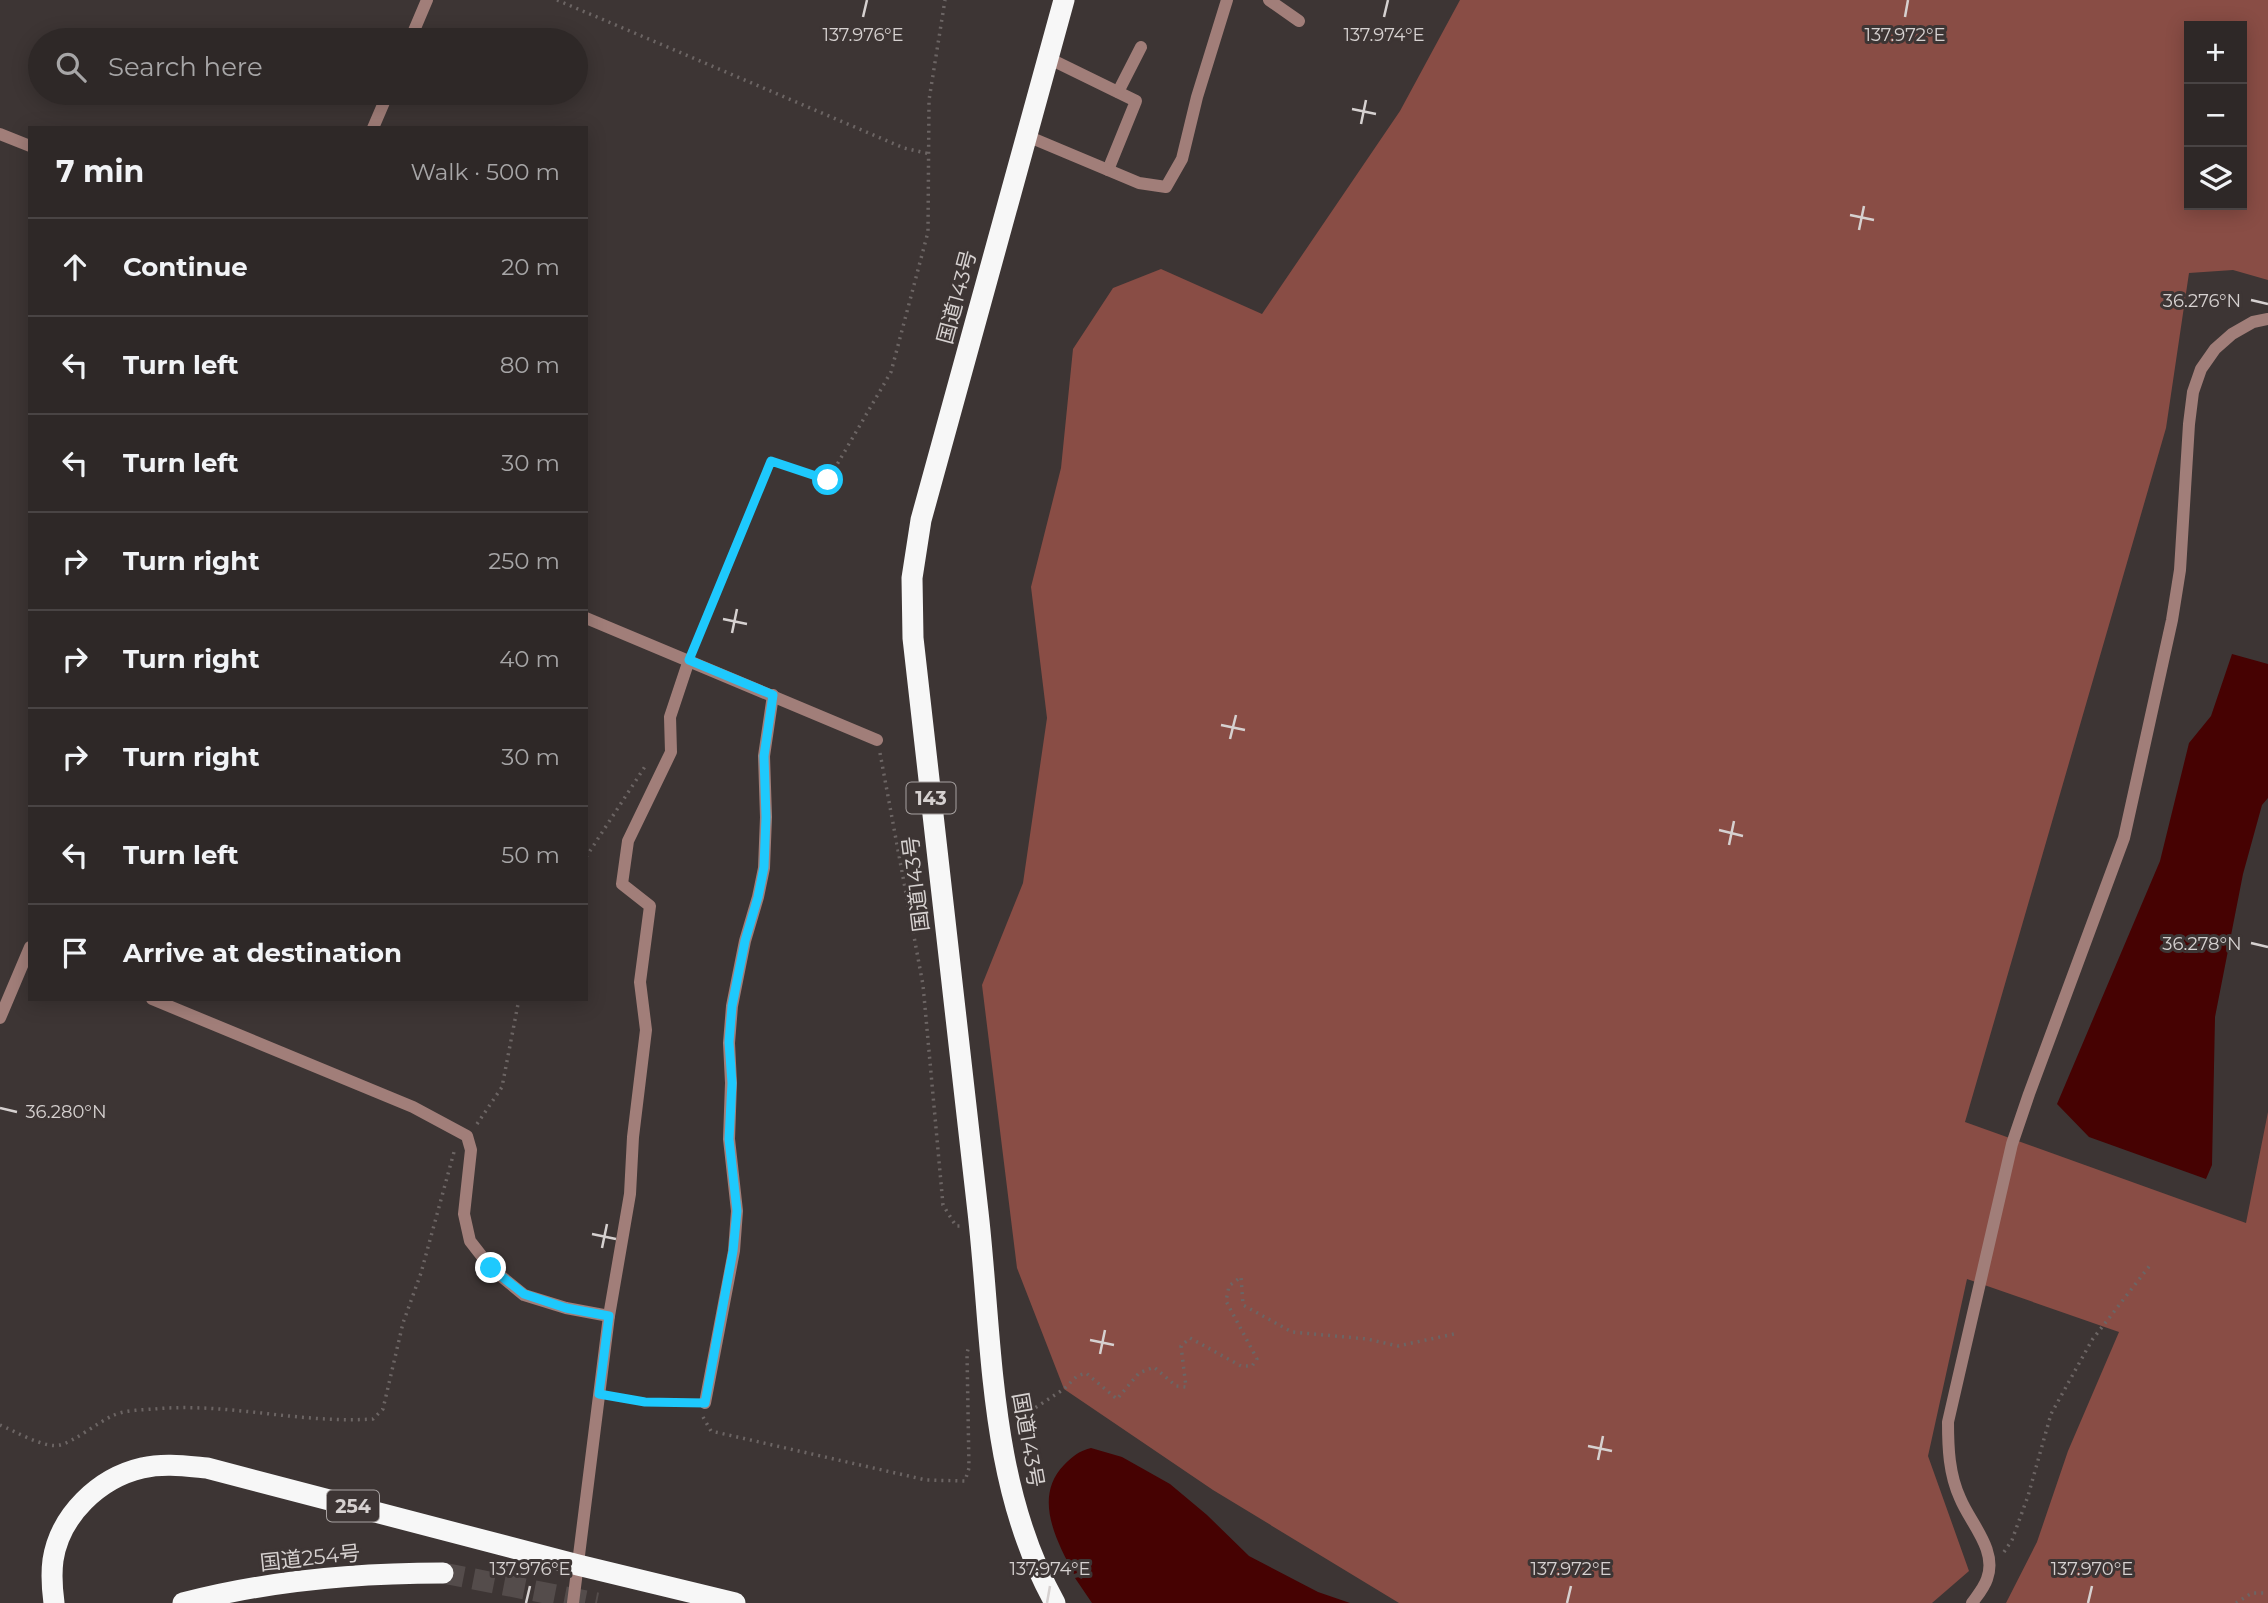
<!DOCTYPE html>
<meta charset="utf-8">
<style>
:root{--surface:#2e2827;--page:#3a3433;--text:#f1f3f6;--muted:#a7a6a7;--line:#494444}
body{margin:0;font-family:Montserrat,"Noto Sans JP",sans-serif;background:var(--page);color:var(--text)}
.controls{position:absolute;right:21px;top:21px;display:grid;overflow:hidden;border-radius:0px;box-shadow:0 4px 18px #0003}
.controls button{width:63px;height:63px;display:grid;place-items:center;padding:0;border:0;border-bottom:2px solid var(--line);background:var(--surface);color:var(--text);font:35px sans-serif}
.stop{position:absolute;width:21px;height:21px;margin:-16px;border:5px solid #1ec9fd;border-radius:50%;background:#fff}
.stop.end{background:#1ec9fd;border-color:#fff;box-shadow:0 2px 7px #0008}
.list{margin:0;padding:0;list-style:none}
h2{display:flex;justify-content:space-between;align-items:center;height:91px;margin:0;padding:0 28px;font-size:30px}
h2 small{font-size:23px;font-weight:400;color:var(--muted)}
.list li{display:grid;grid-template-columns:46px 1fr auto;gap:21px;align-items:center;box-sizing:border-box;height:98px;padding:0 28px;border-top:2px solid var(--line)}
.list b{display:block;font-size:26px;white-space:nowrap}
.list em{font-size:23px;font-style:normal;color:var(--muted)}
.icon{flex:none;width:38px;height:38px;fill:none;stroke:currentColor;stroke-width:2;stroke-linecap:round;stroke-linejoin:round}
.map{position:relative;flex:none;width:2268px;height:1603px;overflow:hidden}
.search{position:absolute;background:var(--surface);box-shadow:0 4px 18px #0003;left:28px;top:28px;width:560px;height:77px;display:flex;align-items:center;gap:18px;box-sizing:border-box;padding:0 24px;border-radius:38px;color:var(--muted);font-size:26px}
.panel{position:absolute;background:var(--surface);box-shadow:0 4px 18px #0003;left:28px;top:126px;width:560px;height:875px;border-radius:0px}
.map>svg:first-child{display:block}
.green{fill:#894d45;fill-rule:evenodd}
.water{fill:#460202}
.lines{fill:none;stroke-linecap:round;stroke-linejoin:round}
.highway-tunnel{stroke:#544c4b;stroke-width:21;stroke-dasharray:21 10;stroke-linecap:butt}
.path{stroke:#6c6564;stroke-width:3.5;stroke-dasharray:2 5;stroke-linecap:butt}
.minor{stroke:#a17e79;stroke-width:12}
.highway{stroke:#f7f7f7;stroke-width:21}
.route{stroke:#1ec9fd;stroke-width:9}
.ticks{fill:none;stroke:#d6d1d0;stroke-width:2.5}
.labels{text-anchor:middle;stroke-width:6;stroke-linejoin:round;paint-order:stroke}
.shield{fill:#3d3534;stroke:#a8a2a1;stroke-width:2}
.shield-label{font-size:19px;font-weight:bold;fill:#d6d1d0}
.street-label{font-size:21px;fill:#d6d1d0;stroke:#3d3534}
.ticks-label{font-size:18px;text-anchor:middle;fill:#d6d1d0;stroke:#3d3534;stroke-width:6;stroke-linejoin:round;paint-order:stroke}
</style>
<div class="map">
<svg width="2268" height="1603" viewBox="0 0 2268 1603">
<rect width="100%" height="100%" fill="#3d3534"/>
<path class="green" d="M1460,0H2268V280L2233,270L2189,273L2166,428L1965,1122L2246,1223L2268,1112V1603H2006L2037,1542L2068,1451L2119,1332L1967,1279L1928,1456L1969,1571L1932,1603H1399L1213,1490L1064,1389L1017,1268L982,985L1023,883L1047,718L1031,587L1061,468L1073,349L1113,288L1161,269L1262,314L1400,111ZM2189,26H2242V205H2189Z"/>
<g class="water">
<polygon points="2232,654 2268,664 2268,798 2262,805 2243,874 2215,1017 2212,1165 2206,1179 2089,1137 2057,1104 2160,861 2189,743 2211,716"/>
<path d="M1091,1448L1122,1457L1170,1484L1207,1515L1249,1556L1318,1592L1350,1603H1092L1075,1578L1079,1577L1081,1579L1090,1574L1086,1565L1076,1569L1077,1573L1074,1574C1056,1540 1033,1497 1064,1465C1073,1456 1079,1451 1091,1448Z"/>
</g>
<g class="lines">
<polyline class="highway-tunnel" points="443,1573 597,1603"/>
<g class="path">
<polyline points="557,0 904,148 930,154"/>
<polyline points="695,647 771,461 828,480 891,372 928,232 929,100 945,0"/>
<polyline points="880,753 923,985 943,1205 956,1226 960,1226"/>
<polyline points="586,857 646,765"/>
<polyline points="477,1124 502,1087 519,999"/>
<polyline points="612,1396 645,1402 691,1402"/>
<polyline points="703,1417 711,1431 926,1480 965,1481 969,1468 967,1353 969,1346"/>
<polyline points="1018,1419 1064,1389 1077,1376 1086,1373 1117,1399 1139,1373 1154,1367 1176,1386 1186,1387 1181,1346 1190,1338 1241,1366 1252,1366 1257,1359 1226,1301 1229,1286 1241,1277 1243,1305 1292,1332 1367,1339 1398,1346 1454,1334"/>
<path d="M0,1425C15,1431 45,1449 60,1445C75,1441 97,1423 112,1416C123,1410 141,1410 154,1409C227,1402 300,1424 373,1419L383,1409L403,1323L421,1273L454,1152"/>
<polyline points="2004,1552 2012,1540 2028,1496 2051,1414 2092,1340 2151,1264"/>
<polyline points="2236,1603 2252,1593 2268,1593"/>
</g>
<g class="minor">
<polyline points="1269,0 1299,21"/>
<polyline points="410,40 427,0"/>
<polyline points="1048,58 1136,101 1108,170"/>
<polyline points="1118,92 1141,47"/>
<polyline points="373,128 388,93"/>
<polyline points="0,134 30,146"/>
<polyline points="1027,136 1139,183 1166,187 1182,159 1197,97 1227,0"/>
<polyline points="586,618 877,740"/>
<polyline points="152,999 413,1107 467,1136 471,1150 464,1214 470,1241 491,1268 524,1295 566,1308 609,1316"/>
<polyline points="0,1018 30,947"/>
<polyline points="705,1403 734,1251 737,1211 729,1139 731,1083 729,1043 732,1006 745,941 758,897 764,868 766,817 764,756 773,695"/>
<polyline points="573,1603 609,1316 630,1194 633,1137 646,1030 640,982 650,906 622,884 628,841 671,752 670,717 689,660"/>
<path d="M1972,1603C1977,1596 1984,1588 1987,1579C1998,1550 1970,1523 1960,1498C1949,1474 1948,1448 1948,1422L2012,1144L2029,1094L2124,838L2172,620L2180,570L2189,424L2193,392L2201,369L2215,349L2232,334L2253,322L2268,319"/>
</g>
<g class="highway">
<path d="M54,1603C52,1588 51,1575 53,1560C60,1515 99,1478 142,1468C164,1463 185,1466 207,1468L578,1565L735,1603"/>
<path d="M183,1603C267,1581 357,1573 443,1573"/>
<path d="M1055,1603C988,1483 993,1344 978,1212C956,1021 934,830 913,638L912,578L921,520L1064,0"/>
</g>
</g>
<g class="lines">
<polyline class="route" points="491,1268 524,1294 566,1308 609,1316 599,1394 645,1402 705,1403 733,1251 737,1211 729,1139 732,1083 729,1042 732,1006 745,941 758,897 764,867 766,817 764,756 773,695 689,660 771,461 828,480"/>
</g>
<path class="ticks" d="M863,17L867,0M1384,17L1388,0M1905,17L1908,0M1352,109L1376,114M1361,124L1366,100M1850,215L1874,220M1859,230L1864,206M2251,300L2268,304M723,619L747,624M732,633L737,609M1221,725L1245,730M1230,739L1236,715M1719,830L1743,836M1729,845L1734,821M2251,943L2268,947M0,1108L17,1112M592,1234L616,1239M602,1248L607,1224M1090,1340L1114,1345M1100,1354L1105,1330M1588,1446L1612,1451M1598,1460L1603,1436M526,1603L530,1586M1047,1603L1050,1586M1567,1603L1571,1586M2088,1603L2092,1586"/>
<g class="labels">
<g class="shield">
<rect x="906.5" y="782.5" width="49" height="31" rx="5"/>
<rect x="327" y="1490.5" width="52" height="31" rx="5"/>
</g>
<g class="shield-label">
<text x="931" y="805">143</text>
<text x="353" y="1513">254</text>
</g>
<g class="street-label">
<text transform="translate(957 297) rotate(-75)" y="7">国道143号</text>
<text transform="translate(916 884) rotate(-97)" y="7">国道143号</text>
<text transform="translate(1028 1440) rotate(80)" y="7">国道143号</text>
<text transform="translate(310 1558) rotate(-6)" y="7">国道254号</text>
</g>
</g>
<g class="ticks-label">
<text x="863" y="41">137.976°E</text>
<text x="1384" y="41">137.974°E</text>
<text x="1905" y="41">137.972°E</text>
<text x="2202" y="307">36.276°N</text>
<text x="2202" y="950">36.278°N</text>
<text x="66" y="1118">36.280°N</text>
<text x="530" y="1575">137.976°E</text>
<text x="1050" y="1575">137.974°E</text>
<text x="1571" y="1575">137.972°E</text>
<text x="2092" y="1575">137.970°E</text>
</g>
</svg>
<div class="controls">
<button>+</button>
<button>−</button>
<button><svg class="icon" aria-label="layers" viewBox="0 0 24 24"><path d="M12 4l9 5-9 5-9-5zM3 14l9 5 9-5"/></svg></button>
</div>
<div class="stop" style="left:828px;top:480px"></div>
<div class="stop end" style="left:491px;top:1268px"></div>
<div class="search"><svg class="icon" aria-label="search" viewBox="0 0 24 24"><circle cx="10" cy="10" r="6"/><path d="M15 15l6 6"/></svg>Search here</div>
<section class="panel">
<h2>7 min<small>Walk · 500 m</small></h2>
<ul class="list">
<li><svg class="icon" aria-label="ahead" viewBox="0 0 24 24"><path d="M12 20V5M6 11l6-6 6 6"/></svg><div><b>Continue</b></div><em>20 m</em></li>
<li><svg class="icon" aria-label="left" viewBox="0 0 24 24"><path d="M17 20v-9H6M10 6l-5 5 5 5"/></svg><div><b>Turn left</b></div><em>80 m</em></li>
<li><svg class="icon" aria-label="left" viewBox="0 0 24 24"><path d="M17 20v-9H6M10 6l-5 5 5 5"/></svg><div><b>Turn left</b></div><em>30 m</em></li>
<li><svg class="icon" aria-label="right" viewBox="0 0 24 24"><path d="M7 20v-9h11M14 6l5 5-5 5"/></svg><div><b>Turn right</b></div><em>250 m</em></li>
<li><svg class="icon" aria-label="right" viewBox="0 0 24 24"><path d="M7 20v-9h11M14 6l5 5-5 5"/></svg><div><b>Turn right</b></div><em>40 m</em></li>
<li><svg class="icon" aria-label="right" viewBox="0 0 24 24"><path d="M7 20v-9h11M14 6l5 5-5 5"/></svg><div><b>Turn right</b></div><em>30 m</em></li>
<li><svg class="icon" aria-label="left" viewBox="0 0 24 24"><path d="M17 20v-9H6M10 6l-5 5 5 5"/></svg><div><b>Turn left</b></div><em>50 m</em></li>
<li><svg class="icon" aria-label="arrive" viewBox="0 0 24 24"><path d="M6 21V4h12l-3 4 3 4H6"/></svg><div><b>Arrive at destination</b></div></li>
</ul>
</section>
</div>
